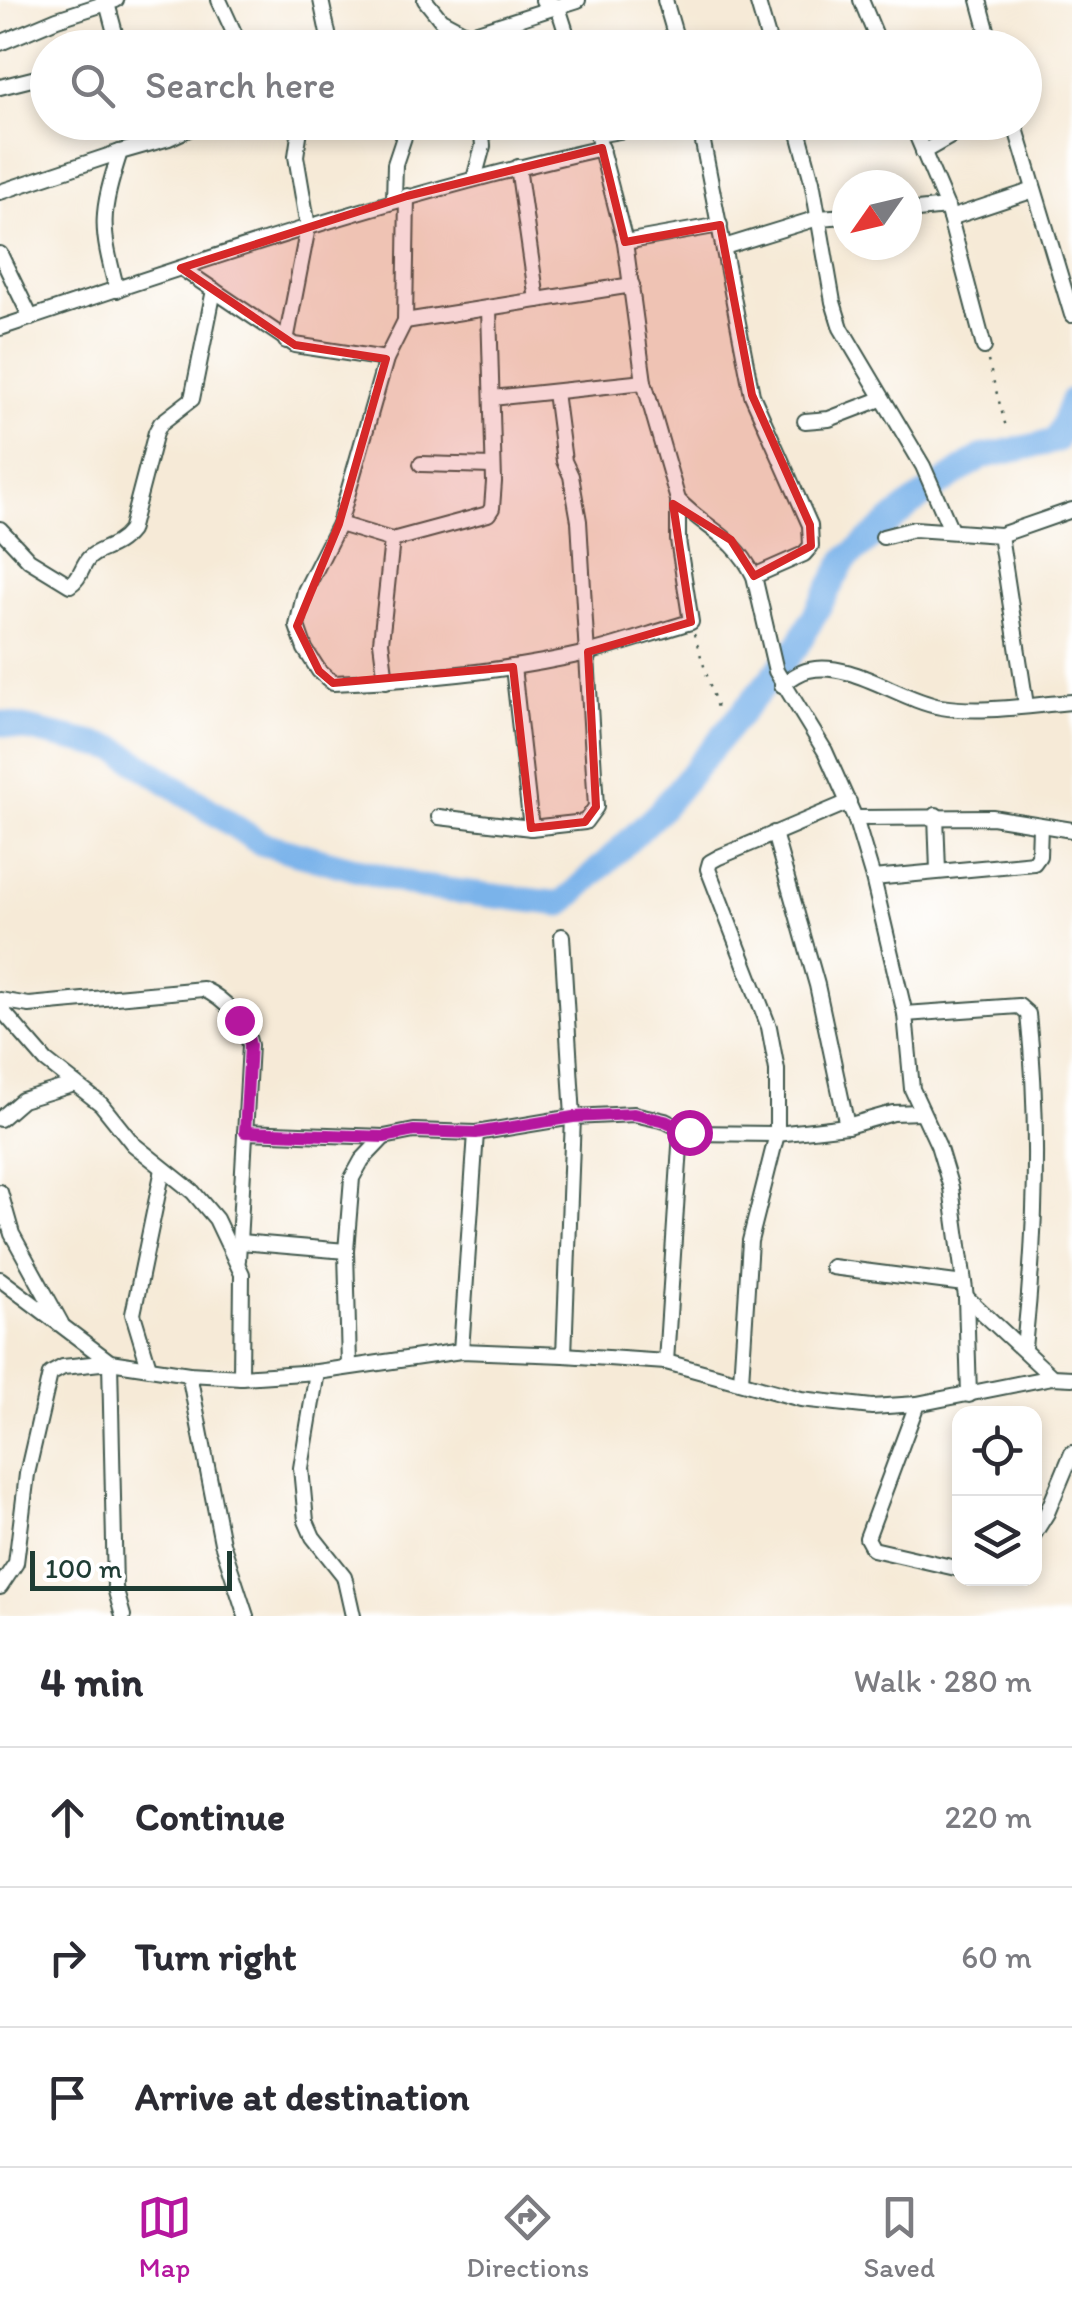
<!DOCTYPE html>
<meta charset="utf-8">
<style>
:root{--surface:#fff;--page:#f7f7f7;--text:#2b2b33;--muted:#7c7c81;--line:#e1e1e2;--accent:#b5179e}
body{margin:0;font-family:Itim,sans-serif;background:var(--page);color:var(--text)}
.controls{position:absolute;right:30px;bottom:30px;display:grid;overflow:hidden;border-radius:20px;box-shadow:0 5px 15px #0003}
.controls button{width:90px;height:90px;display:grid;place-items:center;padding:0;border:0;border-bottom:2px solid var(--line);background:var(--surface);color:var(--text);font:50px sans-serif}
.compass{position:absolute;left:832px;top:170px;width:90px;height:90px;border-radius:50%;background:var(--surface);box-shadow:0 5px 15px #0003;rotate:236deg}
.scale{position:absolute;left:30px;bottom:25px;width:202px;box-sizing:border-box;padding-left:10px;border:5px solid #1f3d34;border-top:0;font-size:28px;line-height:35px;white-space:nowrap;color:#1f3d34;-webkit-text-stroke:8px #fff;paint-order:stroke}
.stop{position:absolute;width:30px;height:30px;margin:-22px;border:8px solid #b5179e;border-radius:50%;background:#fff}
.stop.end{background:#b5179e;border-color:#fff;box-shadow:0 2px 10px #0008}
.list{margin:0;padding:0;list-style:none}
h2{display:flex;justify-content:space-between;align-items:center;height:130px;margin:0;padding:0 40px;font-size:42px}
h2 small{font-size:32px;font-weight:400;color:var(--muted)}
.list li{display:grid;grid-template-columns:65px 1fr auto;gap:30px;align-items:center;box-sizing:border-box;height:140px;padding:0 40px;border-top:2px solid var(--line)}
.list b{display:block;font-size:38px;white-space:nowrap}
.list em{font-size:32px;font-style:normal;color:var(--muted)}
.icon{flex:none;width:55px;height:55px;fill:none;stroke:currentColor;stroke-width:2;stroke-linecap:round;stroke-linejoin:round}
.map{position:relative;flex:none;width:1072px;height:1616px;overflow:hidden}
.search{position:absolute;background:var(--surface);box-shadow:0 5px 15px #0003;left:30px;right:30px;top:30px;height:110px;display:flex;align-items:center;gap:25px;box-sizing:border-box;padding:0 35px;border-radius:55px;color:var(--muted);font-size:38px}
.sheet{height:550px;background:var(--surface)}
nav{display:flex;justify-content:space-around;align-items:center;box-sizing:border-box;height:140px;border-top:2px solid var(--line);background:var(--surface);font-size:28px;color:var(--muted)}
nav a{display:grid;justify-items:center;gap:5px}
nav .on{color:var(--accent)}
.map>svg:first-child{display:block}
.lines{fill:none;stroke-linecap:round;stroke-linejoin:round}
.river{stroke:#7ab3ea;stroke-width:25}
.minor-casing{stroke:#3f574c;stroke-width:18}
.path{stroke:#3f574c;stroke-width:2.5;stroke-dasharray:2.5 8;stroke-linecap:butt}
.minor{stroke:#fff;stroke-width:14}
.route{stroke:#b5179e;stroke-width:12}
.marked{fill:#d62828;fill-opacity:0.2;stroke:#d62828;stroke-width:8;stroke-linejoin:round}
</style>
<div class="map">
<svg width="1072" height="1616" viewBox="0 0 1072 1616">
<rect width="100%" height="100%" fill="#fff"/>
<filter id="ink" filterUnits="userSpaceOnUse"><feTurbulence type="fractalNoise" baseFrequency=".01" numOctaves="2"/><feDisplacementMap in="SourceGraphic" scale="20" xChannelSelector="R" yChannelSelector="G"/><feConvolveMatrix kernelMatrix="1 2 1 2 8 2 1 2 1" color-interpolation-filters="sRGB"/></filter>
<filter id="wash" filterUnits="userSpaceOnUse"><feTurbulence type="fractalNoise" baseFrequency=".0048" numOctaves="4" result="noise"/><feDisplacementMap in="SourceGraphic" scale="40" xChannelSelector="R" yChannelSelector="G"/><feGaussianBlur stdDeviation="2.25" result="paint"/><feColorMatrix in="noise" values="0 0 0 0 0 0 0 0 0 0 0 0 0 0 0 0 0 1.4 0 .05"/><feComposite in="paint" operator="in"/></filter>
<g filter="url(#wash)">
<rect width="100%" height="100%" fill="#f6ead7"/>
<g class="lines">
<polyline class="river" points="0,723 117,749 260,843 421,887 562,904 658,813 796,648 845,560 910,505 981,457 1056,441 1072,400"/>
</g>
</g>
<g filter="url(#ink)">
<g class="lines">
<g class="minor-casing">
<g id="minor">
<polyline points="219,0 241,48"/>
<polyline points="321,0 331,48"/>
<polyline points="425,0 441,20 469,35"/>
<polyline points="543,0 558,7 571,48"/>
<polyline points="665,0 679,48"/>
<polyline points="757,0 771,48"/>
<polyline points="861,0 881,48"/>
<polyline points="979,0 992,48"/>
<polyline points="107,3 119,48"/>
<polyline points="0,43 57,19 116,0"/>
<polyline points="427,48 578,0"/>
<polyline points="492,48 498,28"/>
<polyline points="0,87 48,75"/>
<path d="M594,122L625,242L644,382L678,500C708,531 733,534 754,576L776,671L825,751L855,818L873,878L905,1014L912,1089L938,1145L951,1188L966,1297L969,1395"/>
<polyline points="699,122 752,395 810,525 811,546 804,554 754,576"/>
<polyline points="796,122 812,181 833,302 841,328 923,466 951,530"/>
<polyline points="911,122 947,207 984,347"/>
<polyline points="1014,122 1072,315"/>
<polyline points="597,135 670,122"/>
<polyline points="923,152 976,122"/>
<polyline points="518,167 537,300"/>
<polyline points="474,179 483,146 481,122"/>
<polyline points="0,192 120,152"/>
<path d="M407,196L405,321L386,359L339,524L305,591L297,626L305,649L319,671L333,683C417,680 504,672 587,653C622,644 656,632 691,622L678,540V500"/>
<polyline points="394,200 395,164 409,122"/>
<polyline points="907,211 947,207"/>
<polyline points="950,218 1034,190"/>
<polyline points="625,242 720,225"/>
<polyline points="724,247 818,218 847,216"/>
<polyline points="0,254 31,318"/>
<polyline points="181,268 295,345 386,359"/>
<path d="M117,290C100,226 100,215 120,152L169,138L204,122"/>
<polyline points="405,321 632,285"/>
<path d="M0,328C199,261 397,194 602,148"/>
<polyline points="286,341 308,227 296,156 301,122"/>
<polyline points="492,398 644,382"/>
<polyline points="805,421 829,419 881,399"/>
<polyline points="421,464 493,466"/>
<polyline points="339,524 392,540 488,514 492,508 494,482 489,309"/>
<path d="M0,529L29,560L70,585C81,578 81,567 89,558C100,547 115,550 130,531L156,432L161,423L192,399L214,290"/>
<polyline points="1000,535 1026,705"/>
<polyline points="883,537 914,529 1000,535 1072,510"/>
<polyline points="513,667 531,828"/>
<polyline points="386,681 381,642 392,540"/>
<path d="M782,685C790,679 799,672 809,670C850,660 900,700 941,707C983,714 1030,705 1072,702"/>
<polyline points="936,815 938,871"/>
<polyline points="439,817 531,828 585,822 596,807 579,521 571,476 564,461 555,392"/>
<polyline points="855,818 992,817 1072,830"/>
<polyline points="774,833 817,985 847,1126"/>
<polyline points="873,878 1034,863 1039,856 1040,826"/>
<polyline points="562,936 573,1117 564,1355"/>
<path d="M0,1000L29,1005L203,989C225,999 245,1021 250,1045L238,1260"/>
<polyline points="0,1008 46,1061 101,1104 133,1144 193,1192 216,1219 242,1274 241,1377"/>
<path d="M905,1014L1019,1006L1028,1014C1040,1126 1036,1236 1024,1348"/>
<polyline points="0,1119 22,1100 75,1084"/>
<polyline points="245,1132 384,1137 414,1131 476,1133 573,1117 634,1114 665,1121 689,1133 777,1134 847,1126 893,1113 921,1112"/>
<polyline points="0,1192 12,1234 61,1323"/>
<polyline points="240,1242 346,1251"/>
<polyline points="832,1267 964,1284"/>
<polyline points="0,1279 110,1362 189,1374 241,1377 317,1372 461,1351 564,1355 666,1362 801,1399 872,1407 917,1404 1052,1377 1072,1378"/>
<polyline points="966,1297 1052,1377"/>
<polyline points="461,1351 476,1133"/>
<polyline points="666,1362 681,1131"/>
<polyline points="349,1365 346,1251 352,1178 362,1160 384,1137"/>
<polyline points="149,1367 133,1314 163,1169"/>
<polyline points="317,1372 301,1468 306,1521 313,1537 344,1576 353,1616"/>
<polyline points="189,1374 222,1543 246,1616"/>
<polyline points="741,1381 750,1241 777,1134 777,1070 769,1027 708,869 710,862 719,857 849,802"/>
<polyline points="917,1404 867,1538 873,1549 960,1569"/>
<polyline points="1034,1534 1047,1513 1072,1453"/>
<polyline points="0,1587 16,1563 27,1474 50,1374 63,1367 110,1362 115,1588 123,1616"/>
</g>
</g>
<g class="path">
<polyline points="988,361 1006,427"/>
<polyline points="694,634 719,714"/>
</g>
<use href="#minor" class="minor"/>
</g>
</g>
<g class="lines" filter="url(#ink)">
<polyline class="route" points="239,1020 247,1032 250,1045 245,1132 384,1137 414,1131 476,1133 573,1117 634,1114 665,1121 689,1132"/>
</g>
<path class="marked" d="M602,148L625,242L720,225L752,395L810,525L811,546L754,576L731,540L673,504L691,622L588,652L596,807L585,822L531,828L513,667L333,683L319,671L297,626L339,524L386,359L295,345L181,268L407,196Z"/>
</svg>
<div class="controls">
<button><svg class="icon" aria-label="locate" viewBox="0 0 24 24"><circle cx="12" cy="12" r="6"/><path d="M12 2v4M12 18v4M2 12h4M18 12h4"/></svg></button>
<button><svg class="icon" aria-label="layers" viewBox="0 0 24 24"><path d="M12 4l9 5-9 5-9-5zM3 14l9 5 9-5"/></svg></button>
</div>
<svg class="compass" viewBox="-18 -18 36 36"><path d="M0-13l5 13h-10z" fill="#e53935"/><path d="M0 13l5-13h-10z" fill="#7c7c81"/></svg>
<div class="scale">100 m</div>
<div class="stop" style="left:689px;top:1132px"></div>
<div class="stop end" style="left:239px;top:1020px"></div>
<div class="search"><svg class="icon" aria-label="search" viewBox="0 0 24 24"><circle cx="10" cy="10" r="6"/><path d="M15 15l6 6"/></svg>Search here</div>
</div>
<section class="sheet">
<h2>4 min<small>Walk · 280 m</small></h2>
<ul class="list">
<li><svg class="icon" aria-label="ahead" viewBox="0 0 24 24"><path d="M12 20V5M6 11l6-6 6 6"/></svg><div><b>Continue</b></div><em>220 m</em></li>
<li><svg class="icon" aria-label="right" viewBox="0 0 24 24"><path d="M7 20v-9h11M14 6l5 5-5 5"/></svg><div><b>Turn right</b></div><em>60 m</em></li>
<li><svg class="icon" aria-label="arrive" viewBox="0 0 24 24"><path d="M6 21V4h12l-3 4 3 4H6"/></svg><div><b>Arrive at destination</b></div></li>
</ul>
</section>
<nav>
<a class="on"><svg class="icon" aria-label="map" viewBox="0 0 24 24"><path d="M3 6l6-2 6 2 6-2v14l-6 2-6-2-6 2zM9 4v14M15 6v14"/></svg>Map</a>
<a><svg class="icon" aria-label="directions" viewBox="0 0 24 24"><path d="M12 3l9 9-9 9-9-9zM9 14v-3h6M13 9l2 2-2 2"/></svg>Directions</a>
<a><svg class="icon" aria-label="saved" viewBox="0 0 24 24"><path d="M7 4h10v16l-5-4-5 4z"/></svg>Saved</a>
</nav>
